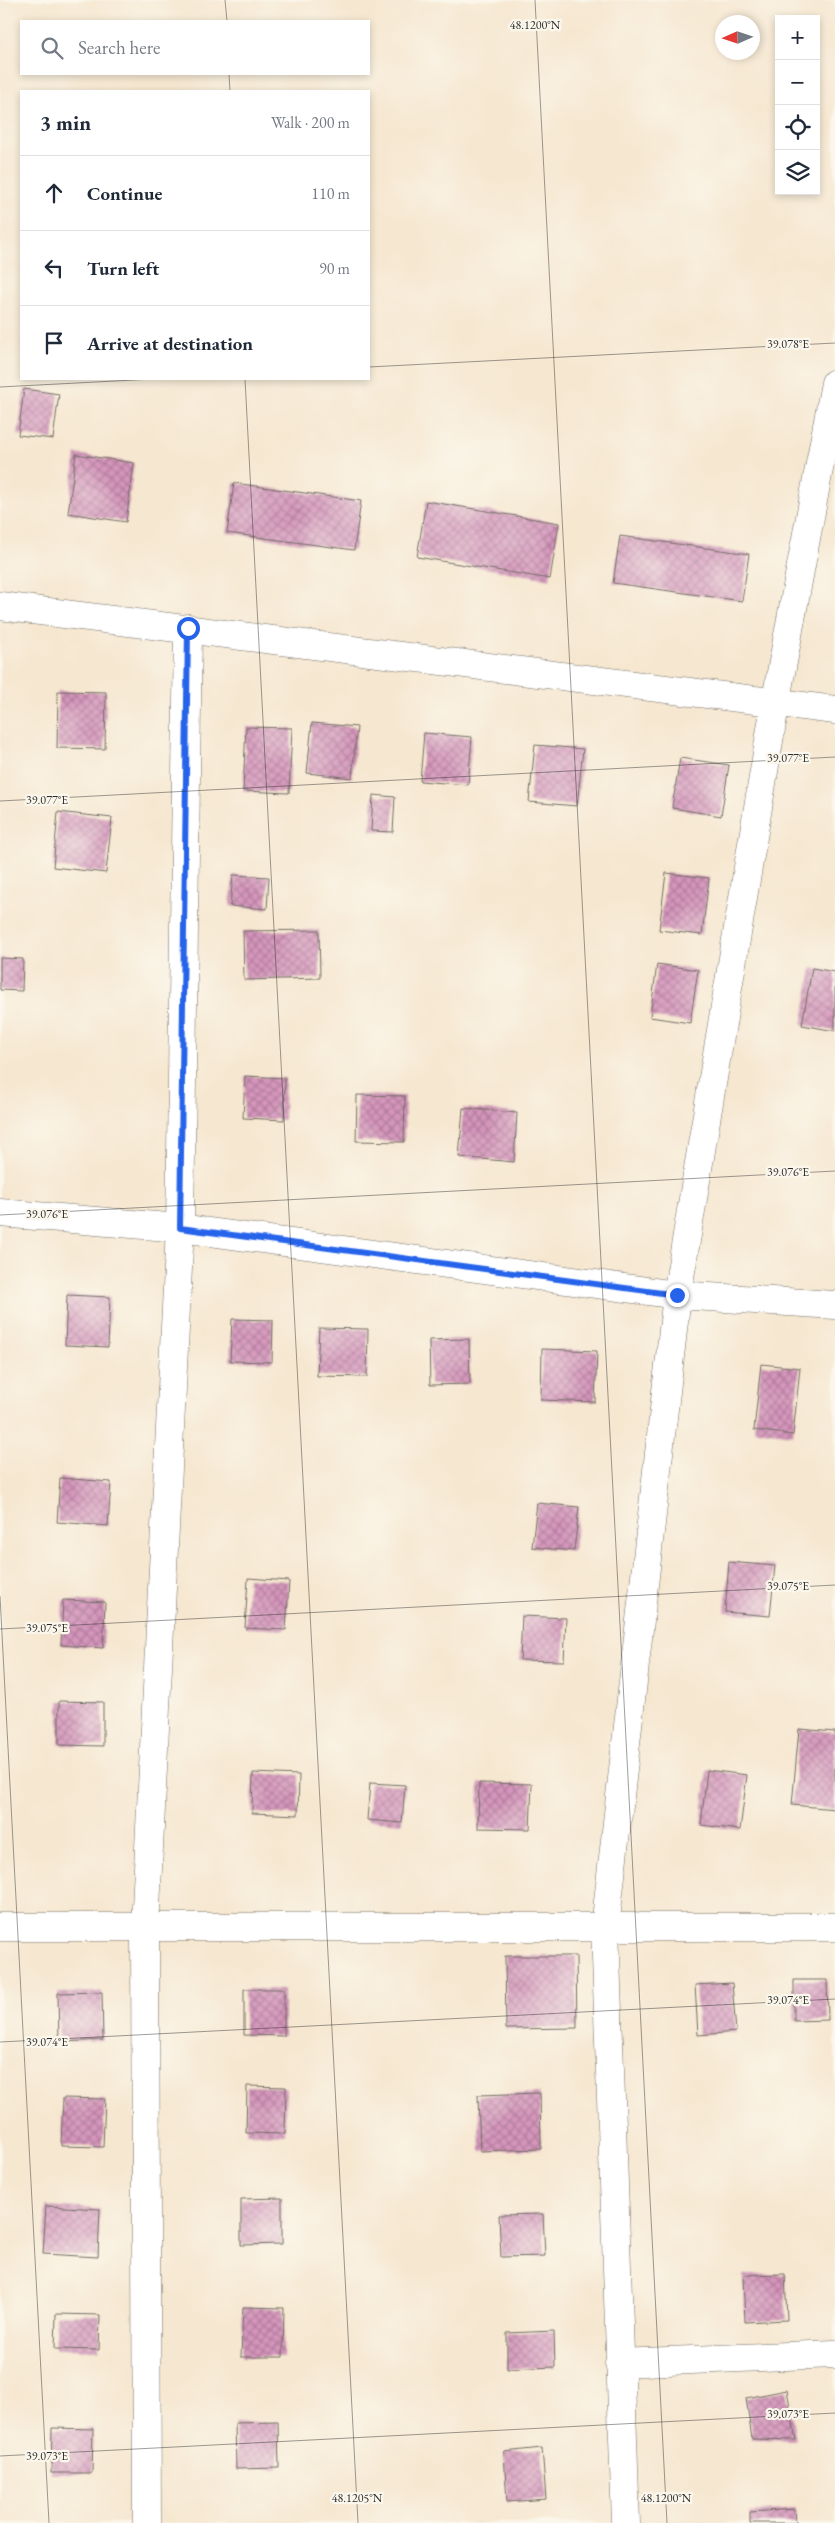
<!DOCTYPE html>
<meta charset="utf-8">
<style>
:root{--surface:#fff;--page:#f2f2f3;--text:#1f2937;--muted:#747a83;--line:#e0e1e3}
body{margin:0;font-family:"EB Garamond",serif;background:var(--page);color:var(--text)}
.controls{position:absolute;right:15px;top:15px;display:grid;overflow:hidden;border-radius:0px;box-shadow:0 2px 8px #0003}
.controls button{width:45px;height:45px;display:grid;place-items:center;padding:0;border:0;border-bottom:1px solid var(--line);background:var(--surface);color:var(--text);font:25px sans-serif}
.compass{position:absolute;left:715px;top:15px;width:45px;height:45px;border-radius:50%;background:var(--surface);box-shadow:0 2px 8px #0003;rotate:267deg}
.stop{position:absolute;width:15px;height:15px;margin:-11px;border:4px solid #2563eb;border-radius:50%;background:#fff}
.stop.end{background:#2563eb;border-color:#fff;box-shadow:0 1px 5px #0008}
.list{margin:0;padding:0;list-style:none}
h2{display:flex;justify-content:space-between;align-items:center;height:65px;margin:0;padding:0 20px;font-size:21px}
h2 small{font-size:16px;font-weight:400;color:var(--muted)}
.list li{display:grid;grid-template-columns:32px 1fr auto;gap:15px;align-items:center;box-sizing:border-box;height:75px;padding:0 20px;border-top:1px solid var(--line)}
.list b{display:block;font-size:19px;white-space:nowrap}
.list em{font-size:16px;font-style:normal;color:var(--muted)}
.icon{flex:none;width:28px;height:28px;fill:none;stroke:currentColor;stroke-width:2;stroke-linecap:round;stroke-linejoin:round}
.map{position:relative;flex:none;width:835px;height:2523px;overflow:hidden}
.search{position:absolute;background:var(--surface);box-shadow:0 2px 8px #0003;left:20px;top:20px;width:350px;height:55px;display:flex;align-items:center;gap:12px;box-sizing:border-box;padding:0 18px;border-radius:0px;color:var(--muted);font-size:19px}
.panel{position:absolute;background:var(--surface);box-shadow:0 2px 8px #0003;left:20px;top:90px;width:350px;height:290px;border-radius:0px}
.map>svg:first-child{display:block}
.building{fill:url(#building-cross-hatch)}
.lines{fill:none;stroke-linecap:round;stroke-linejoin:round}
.minor-casing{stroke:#726d65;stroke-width:29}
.minor{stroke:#fff;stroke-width:28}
.route{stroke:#2563eb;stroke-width:6}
.ticks{fill:none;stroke:#2b2b2b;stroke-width:1;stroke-opacity:0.45}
.ticks-label{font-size:12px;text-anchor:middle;fill:#2b2b2b;stroke:#fbf7ec;stroke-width:4.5;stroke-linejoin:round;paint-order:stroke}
</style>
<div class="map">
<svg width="835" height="2523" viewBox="0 0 835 2523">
<defs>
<pattern id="building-cross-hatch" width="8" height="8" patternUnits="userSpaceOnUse" patternTransform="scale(1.25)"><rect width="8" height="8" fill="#d595bc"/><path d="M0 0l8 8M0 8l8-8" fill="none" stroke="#ad7a99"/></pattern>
</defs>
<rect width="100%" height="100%" fill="#fbf7ec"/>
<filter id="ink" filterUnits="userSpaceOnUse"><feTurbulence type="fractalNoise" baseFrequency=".02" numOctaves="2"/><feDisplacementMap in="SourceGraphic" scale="10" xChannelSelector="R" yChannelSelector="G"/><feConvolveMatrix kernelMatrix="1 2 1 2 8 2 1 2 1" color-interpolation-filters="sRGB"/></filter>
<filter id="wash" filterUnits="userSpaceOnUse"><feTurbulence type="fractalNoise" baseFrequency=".0096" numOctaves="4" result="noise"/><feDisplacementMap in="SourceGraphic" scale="20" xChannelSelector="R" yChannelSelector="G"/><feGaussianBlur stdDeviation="1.12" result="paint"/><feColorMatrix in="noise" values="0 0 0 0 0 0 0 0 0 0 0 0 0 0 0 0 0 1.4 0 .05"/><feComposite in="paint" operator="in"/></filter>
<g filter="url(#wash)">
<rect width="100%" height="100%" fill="#f6e7d0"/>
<g id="blocks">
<g class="building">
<polygon points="24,389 59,394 53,439 18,435"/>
<polygon points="76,454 134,463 126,522 68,513"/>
<polygon points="234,483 361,501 354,550 227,533"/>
<polygon points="426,501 559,523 550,579 417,557"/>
<polygon points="620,536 749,554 742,601 613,583"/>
<polygon points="58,691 106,692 105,749 57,748"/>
<polygon points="312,723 357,727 352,778 307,773"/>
<polygon points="246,727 292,728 289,793 243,791"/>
<polygon points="424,733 472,737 468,785 420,781"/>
<polygon points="535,745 583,749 577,806 529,802"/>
<polygon points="680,758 729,765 721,816 672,808"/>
<polygon points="373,795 395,797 393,832 371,831"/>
<polygon points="58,812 112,818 106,873 53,867"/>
<polygon points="666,873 709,878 702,935 659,930"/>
<polygon points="233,875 269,877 267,909 230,906"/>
<polygon points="319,930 320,978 244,980 243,931"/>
<polygon points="0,958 23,959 22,991 0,990"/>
<polygon points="657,964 698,970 690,1023 650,1017"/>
<polygon points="812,968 835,972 835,1031 802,1025"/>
<polygon points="245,1076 285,1078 284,1120 243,1118"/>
<polygon points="357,1095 405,1096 404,1142 356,1141"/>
<polygon points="463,1108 517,1113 514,1162 459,1157"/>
<polygon points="67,1295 110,1297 108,1347 65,1345"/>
<polygon points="232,1319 273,1320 272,1362 230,1361"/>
<polygon points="319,1328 368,1329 367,1377 317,1376"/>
<polygon points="469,1339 470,1384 430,1385 429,1340"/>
<polygon points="542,1349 597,1351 595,1402 541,1400"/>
<polygon points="761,1364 800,1368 793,1435 754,1430"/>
<polygon points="60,1478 111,1482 108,1526 57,1522"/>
<polygon points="537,1503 579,1507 574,1551 532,1547"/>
<polygon points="729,1562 775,1566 770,1616 725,1612"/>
<polygon points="248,1578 289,1581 286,1630 245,1628"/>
<polygon points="63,1600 105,1602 103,1648 61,1645"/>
<polygon points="522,1616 566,1618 564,1661 520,1660"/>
<polygon points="59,1701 103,1702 103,1746 59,1745"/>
<polygon points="799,1729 835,1732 835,1809 792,1805"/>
<polygon points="707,1770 747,1775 740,1830 701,1825"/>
<polygon points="253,1773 299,1775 298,1815 252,1813"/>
<polygon points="370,1783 405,1785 402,1823 367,1820"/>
<polygon points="479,1783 532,1784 530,1829 478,1828"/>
<polygon points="505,1956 576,1956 577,2028 506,2029"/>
<polygon points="794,1980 827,1980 828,2020 794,2021"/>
<polygon points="732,1983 736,2032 698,2035 695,1985"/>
<polygon points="244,1989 284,1989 284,2036 244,2035"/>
<polygon points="102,1992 103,2040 59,2042 58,1993"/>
<polygon points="247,2086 286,2087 285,2134 246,2133"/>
<polygon points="540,2093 541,2149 480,2151 478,2095"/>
<polygon points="63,2098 105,2099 103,2147 61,2146"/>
<polygon points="282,2198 282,2244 241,2245 241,2199"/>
<polygon points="46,2206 100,2209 98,2257 43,2254"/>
<polygon points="543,2214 545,2256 501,2257 499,2215"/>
<polygon points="785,2274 787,2320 745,2322 743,2275"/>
<polygon points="243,2307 284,2308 283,2357 241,2357"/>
<polygon points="56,2314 100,2315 99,2350 55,2349"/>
<polygon points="554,2331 555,2367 507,2369 507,2333"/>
<polygon points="787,2390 796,2440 752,2439 746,2398"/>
<polygon points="278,2422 279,2468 236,2469 235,2423"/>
<polygon points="52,2428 93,2429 92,2473 51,2473"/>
<polygon points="542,2448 546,2499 507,2502 504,2452"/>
<polygon points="795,2509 796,2523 750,2523 750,2512"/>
</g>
</g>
</g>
<g filter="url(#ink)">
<use href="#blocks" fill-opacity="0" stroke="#726d65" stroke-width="1"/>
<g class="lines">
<g class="minor-casing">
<g id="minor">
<polyline points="0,606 835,710"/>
<polyline points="0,1213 180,1228 677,1295 835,1305"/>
<polyline points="0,1927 835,1927"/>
<polyline points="619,2363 835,2354"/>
<polyline points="147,2523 145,1928 180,1228 188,628"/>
<polyline points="626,2523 605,1928 677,1295 775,705 835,383"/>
</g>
</g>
<use href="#minor" class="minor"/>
</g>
</g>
<g class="lines" filter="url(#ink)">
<polyline class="route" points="188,628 180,1228 677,1295"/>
</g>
<path class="ticks" d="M225,0L227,21M535,0L667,2523M229,74L230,91M369,367L835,343M245,379L358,2523M0,387L153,379M0,801L835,757M0,1215L835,1171M0,1596L49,2523M0,1629L835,1585M0,2042L835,1999M0,2456L835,2413"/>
<g class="ticks-label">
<text x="535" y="29">48.1200°N</text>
<text x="788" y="348">39.078°E</text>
<text x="788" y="762">39.077°E</text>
<text x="47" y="804">39.077°E</text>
<text x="788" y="1176">39.076°E</text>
<text x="47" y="1218">39.076°E</text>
<text x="788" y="1590">39.075°E</text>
<text x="47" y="1632">39.075°E</text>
<text x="788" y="2004">39.074°E</text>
<text x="47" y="2046">39.074°E</text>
<text x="788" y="2418">39.073°E</text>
<text x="47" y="2460">39.073°E</text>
<text x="357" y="2502">48.1205°N</text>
<text x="666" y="2502">48.1200°N</text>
</g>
</svg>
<div class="controls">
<button>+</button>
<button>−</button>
<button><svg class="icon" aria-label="locate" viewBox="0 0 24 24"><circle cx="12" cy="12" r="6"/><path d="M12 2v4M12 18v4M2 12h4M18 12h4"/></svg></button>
<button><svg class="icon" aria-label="layers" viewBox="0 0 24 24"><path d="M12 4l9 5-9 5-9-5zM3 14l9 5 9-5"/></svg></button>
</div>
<svg class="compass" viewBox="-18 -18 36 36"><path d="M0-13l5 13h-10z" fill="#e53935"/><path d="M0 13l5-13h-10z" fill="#747a83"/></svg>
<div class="stop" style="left:188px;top:628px"></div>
<div class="stop end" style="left:677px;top:1295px"></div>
<div class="search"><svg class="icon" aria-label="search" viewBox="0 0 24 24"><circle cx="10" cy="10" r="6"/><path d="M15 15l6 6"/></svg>Search here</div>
<section class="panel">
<h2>3 min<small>Walk · 200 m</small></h2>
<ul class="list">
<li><svg class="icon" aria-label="ahead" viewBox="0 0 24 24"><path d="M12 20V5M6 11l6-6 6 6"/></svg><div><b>Continue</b></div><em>110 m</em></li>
<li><svg class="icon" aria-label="left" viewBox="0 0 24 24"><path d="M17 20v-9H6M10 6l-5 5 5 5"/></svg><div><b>Turn left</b></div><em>90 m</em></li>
<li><svg class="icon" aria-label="arrive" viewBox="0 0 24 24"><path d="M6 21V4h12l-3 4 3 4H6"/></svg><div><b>Arrive at destination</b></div></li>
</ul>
</section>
</div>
